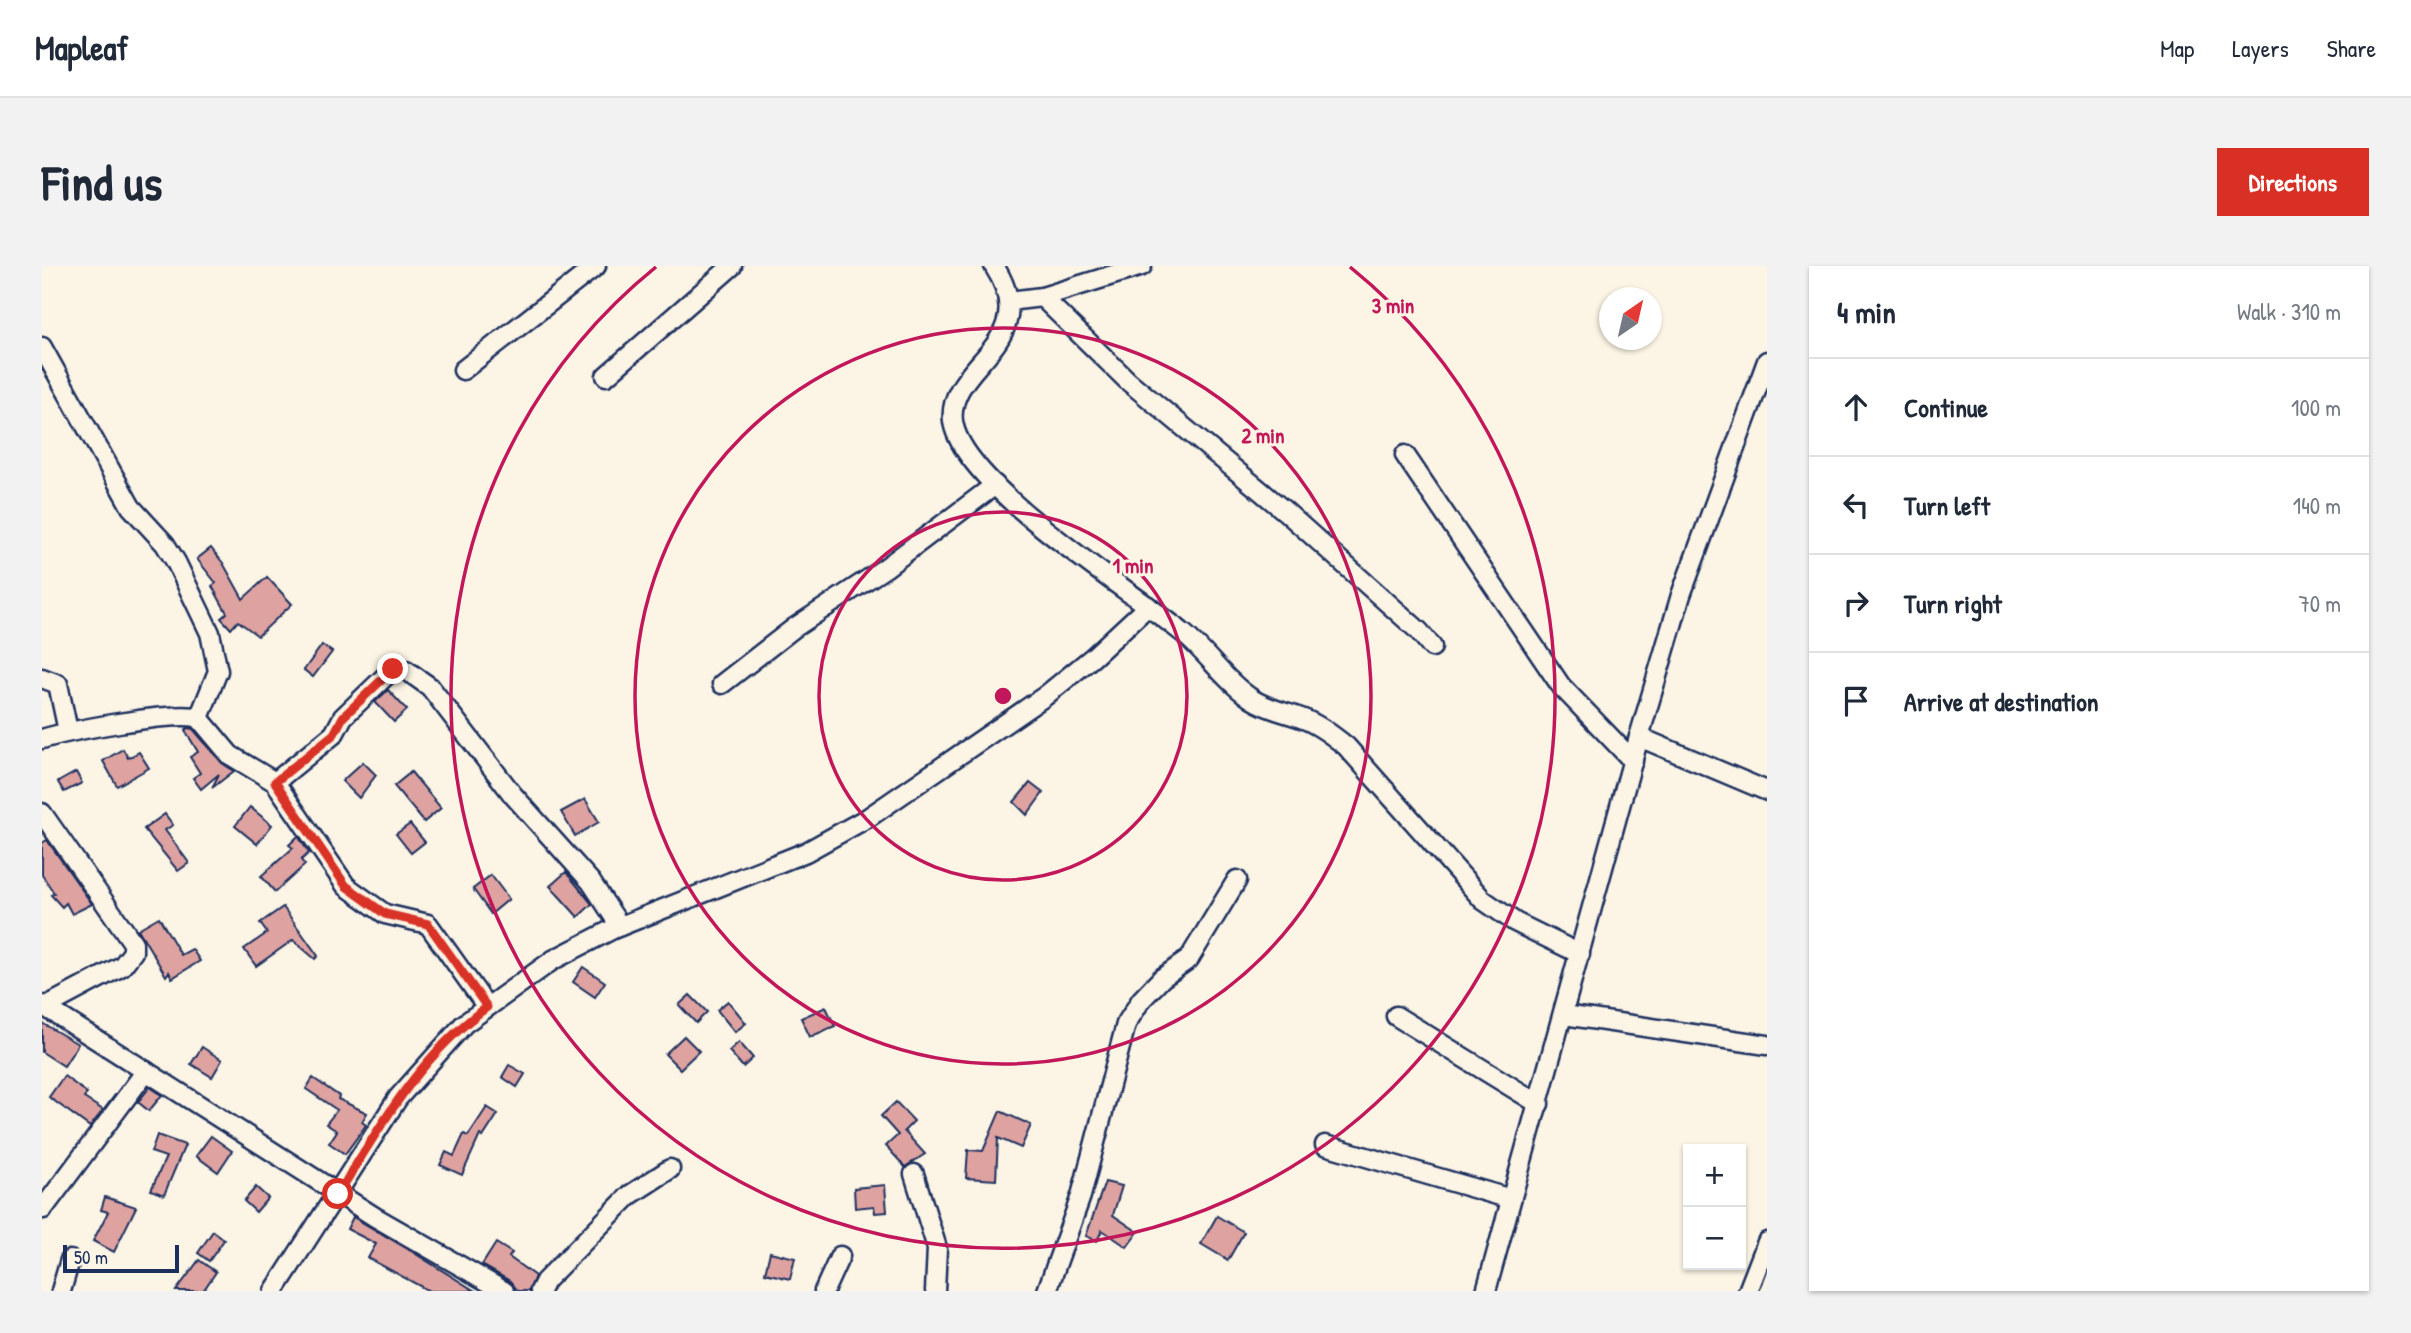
<!DOCTYPE html>
<meta charset="utf-8">
<style>
:root{--surface:#fff;--page:#f2f2f3;--text:#1f2937;--muted:#747a83;--line:#e0e1e3;--accent:#d93025}
body{margin:0;font-family:"Patrick Hand",sans-serif;background:var(--page);color:var(--text)}
.controls{position:absolute;right:21px;bottom:21px;display:grid;overflow:hidden;border-radius:0px;box-shadow:0 2px 5px #0004}
.controls button{width:63px;height:63px;display:grid;place-items:center;padding:0;border:0;border-bottom:2px solid var(--line);background:var(--surface);color:var(--text);font:35px sans-serif}
.compass{position:absolute;left:1557px;top:21px;width:63px;height:63px;border-radius:50%;background:var(--surface);box-shadow:0 2px 5px #0004;rotate:34deg}
.scale{position:absolute;left:21px;bottom:18px;width:116px;box-sizing:border-box;padding-left:7px;border:4px solid #1b2f5e;border-top:0;font-size:19px;line-height:24px;white-space:nowrap;color:#1b2f5e;-webkit-text-stroke:5px #fcf5e5;paint-order:stroke}
.stop{position:absolute;width:21px;height:21px;margin:-16px;border:5px solid #d93025;border-radius:50%;background:#fff}
.stop.end{background:#d93025;border-color:#fff;box-shadow:0 2px 7px #0008}
.list{margin:0;padding:0;list-style:none}
h2{display:flex;justify-content:space-between;align-items:center;height:91px;margin:0;padding:0 28px;font-size:30px}
h2 small{font-size:23px;font-weight:400;color:var(--muted)}
.list li{display:grid;grid-template-columns:46px 1fr auto;gap:21px;align-items:center;box-sizing:border-box;height:98px;padding:0 28px;border-top:2px solid var(--line)}
.list b{display:block;font-size:26px;white-space:nowrap}
.list em{font-size:23px;font-style:normal;color:var(--muted)}
.icon{flex:none;width:38px;height:38px;fill:none;stroke:currentColor;stroke-width:2;stroke-linecap:round;stroke-linejoin:round}
.map{position:relative;flex:none;width:1725px;height:1025px;overflow:hidden;border-radius:0px}
header{display:flex;align-items:center;gap:42px;box-sizing:border-box;height:98px;padding:0 35px;background:var(--surface);border-bottom:2px solid var(--line)}
header strong{font-size:33px}
nav{display:flex;gap:38px;margin-inline-start:auto;font-size:24px}
.intro{display:flex;align-items:center;justify-content:space-between;box-sizing:border-box;height:168px;padding:0 42px}
h1{margin:0;font-size:49px}
.button{padding:18px 32px;border-radius:0px;background:var(--accent);color:#fff;font-size:24px;font-weight:700}
main{display:flex;gap:42px;padding:0 42px}
aside{flex:1;background:var(--surface);border-radius:0px;box-shadow:0 2px 5px #0004}
.map>svg:first-child{display:block}
.building{fill:#dea3a1;stroke:#1b2f5e;stroke-width:2}
.lines{fill:none;stroke-linecap:round;stroke-linejoin:round}
.minor-casing{stroke:#1b2f5e;stroke-width:23}
.minor{stroke:#fcf5e5;stroke-width:18}
.route{stroke:#d93025;stroke-width:9}
.ring{fill:none;stroke:#c2185b;stroke-width:3.5}
.centre{fill:#c2185b;stroke:#fcf5e5;stroke-width:3.5}
.ring-label{font-size:21px;text-anchor:middle;font-weight:bold;fill:#c2185b;stroke:#fcf5e5;stroke-width:6;stroke-linejoin:round;paint-order:stroke}
</style>
<header>
<strong>Mapleaf</strong>
<nav><a>Map</a><a>Layers</a><a>Share</a></nav>
</header>
<div class="intro"><h1>Find us</h1><a class="button">Directions</a></div>
<main>
<div class="map">
<svg width="1725" height="1025" viewBox="0 0 1725 1025">
<rect width="100%" height="100%" fill="#fcf5e5"/>
<filter id="ink" filterUnits="userSpaceOnUse"><feTurbulence type="fractalNoise" baseFrequency=".0143" numOctaves="2"/><feDisplacementMap in="SourceGraphic" scale="14" xChannelSelector="R" yChannelSelector="G"/><feConvolveMatrix kernelMatrix="1 2 1 2 8 2 1 2 1" color-interpolation-filters="sRGB"/></filter>
<g filter="url(#ink)">
<g class="building">
<polygon points="169,282 181,297 201,333 225,311 250,338 216,370 196,355 189,363 179,352 185,347 170,320 174,317 155,293"/>
<polygon points="280,379 290,386 271,411 262,404"/>
<polygon points="346,424 365,444 352,456 333,436"/>
<polygon points="146,462 151,463 180,497 192,505 170,522 177,508 159,523 151,512 158,507 148,491 156,486 143,464"/>
<polygon points="81,483 86,492 97,486 107,502 75,520 61,495"/>
<polygon points="321,496 334,509 317,532 300,515"/>
<polygon points="34,506 40,517 22,526 16,516"/>
<polygon points="369,506 399,542 382,556 352,520"/>
<polygon points="988,517 1001,527 985,549 972,536"/>
<polygon points="543,533 557,556 533,570 519,546"/>
<polygon points="208,541 230,559 215,578 193,560"/>
<polygon points="123,548 131,559 123,564 147,597 136,605 102,563"/>
<polygon points="368,558 383,576 369,587 354,568"/>
<polygon points="256,570 267,587 259,594 263,599 233,626 219,610 251,582 247,579"/>
<polygon points="5,574 50,638 30,648 24,637 20,641 9,629 12,627 0,609 0,577"/>
<polygon points="524,606 550,638 536,651 508,620"/>
<polygon points="449,609 467,633 449,648 431,623"/>
<polygon points="241,641 276,690 273,693 251,674 214,700 202,683 225,667 218,657"/>
<polygon points="117,651 139,689 150,683 158,695 130,712 127,706 124,710 96,663"/>
<polygon points="541,701 563,716 553,731 531,716"/>
<polygon points="648,729 665,746 654,757 637,739"/>
<polygon points="686,735 704,757 693,766 675,744"/>
<polygon points="784,741 793,760 768,771 759,752"/>
<polygon points="0,757 36,778 22,800 0,786"/>
<polygon points="642,770 657,785 638,803 623,788"/>
<polygon points="697,776 711,792 701,801 687,785"/>
<polygon points="160,781 180,794 170,811 149,798"/>
<polygon points="467,799 483,808 475,821 460,811"/>
<polygon points="22,810 45,827 42,832 61,844 48,861 7,831"/>
<polygon points="271,812 297,830 296,833 325,847 320,856 324,859 303,888 287,877 295,865 284,858 295,844 264,823"/>
<polygon points="108,821 120,829 107,845 96,836"/>
<polygon points="854,836 872,855 862,865 883,888 863,901 844,880 856,869 839,850"/>
<polygon points="445,841 456,848 441,871 438,869 420,909 398,899 404,886 412,890 422,868 426,870"/>
<polygon points="958,845 989,859 979,882 956,872 954,914 924,912 926,884 941,885"/>
<polygon points="115,869 143,879 122,929 109,924 124,891 109,886"/>
<polygon points="169,870 190,885 176,906 154,890"/>
<polygon points="1063,916 1080,920 1071,949 1096,966 1085,981 1060,964 1055,975 1044,970"/>
<polygon points="843,919 845,946 833,947 832,940 813,942 812,922"/>
<polygon points="214,921 226,932 214,946 202,935"/>
<polygon points="63,931 94,941 72,986 51,975 66,946 59,944"/>
<polygon points="1175,950 1202,966 1186,994 1159,978"/>
<polygon points="311,951 369,985 433,1025 387,1025 326,992 334,978 305,963"/>
<polygon points="171,965 182,974 167,995 156,987"/>
<polygon points="454,977 470,987 467,991 493,1010 487,1025 476,1025 468,1015 440,999"/>
<polygon points="728,986 753,992 748,1013 723,1007"/>
<polygon points="157,994 174,1006 161,1025 134,1025"/>
</g>
<g class="lines">
<g class="minor-casing">
<g id="minor">
<path d="M952,0C1003,79 904,97 911,155C919,219 1089,324 1141,367C1165,387 1184,416 1210,433C1225,443 1243,446 1259,452C1276,458 1290,469 1304,480L1441,634L1473,656L1538,688"/>
<polyline points="1000,31 1086,115 1244,246 1377,365 1390,381"/>
<polyline points="966,35 1000,31 1100,0"/>
<polyline points="0,81 89,241 123,278 134,296 168,367 176,405 157,452"/>
<polyline points="421,104 554,0"/>
<polyline points="564,110 690,0"/>
<polyline points="1363,189 1519,420 1591,495"/>
<polyline points="0,412 16,418 26,465"/>
<polyline points="680,418 752,362 843,302 953,219"/>
<polyline points="1597,471 1725,525"/>
<path d="M0,473C27,465 134,444 157,452L188,489L233,516L304,620L343,648L386,658L445,741"/>
<polyline points="233,516 292,468 301,451 351,403 364,404 388,421 471,529 549,616 578,660"/>
<polyline points="0,547 91,677 91,686 80,700 3,741"/>
<polyline points="0,739 333,951 462,1025"/>
<polyline points="1522,749 1725,779"/>
<polyline points="1354,750 1497,838"/>
<polyline points="1283,879 1469,933"/>
<polyline points="872,908 895,982 893,1025"/>
<polyline points="1,943 104,805"/>
<polyline points="19,1025 28,994"/>
<polyline points="232,1025 356,832 422,758 511,694 571,663 764,586 827,551 1003,430 1051,391 1106,340"/>
<polyline points="498,1025 503,1015 588,929 628,903"/>
<polyline points="782,1025 798,990"/>
<polyline points="1005,1025 1039,930 1084,758 1099,734 1120,712 1147,693 1195,614"/>
<polyline points="1444,1025 1597,471 1639,329 1725,95"/>
<polyline points="1706,1025 1725,976"/>
</g>
</g>
<use href="#minor" class="minor"/>
</g>
</g>
<g class="lines" filter="url(#ink)">
<path class="route" d="M296,928C339,859 378,789 445,741L386,658L343,648L304,620L233,516L292,468L301,451L351,403"/>
</g>
<g class="ring">
<circle cx="961" cy="430" r="184"/>
<circle cx="961" cy="430" r="368"/>
<path d="M1308 1A552 552 0 1 1 614 1"/>
</g>
<circle cx="961" cy="430" r="10" class="centre"/>
<g class="ring-label">
<text x="1351" y="47">3 min</text>
<text x="1221" y="177">2 min</text>
<text x="1091" y="307">1 min</text>
</g>
</svg>
<div class="controls">
<button>+</button>
<button>−</button>
</div>
<svg class="compass" viewBox="-18 -18 36 36"><path d="M0-13l5 13h-10z" fill="#e53935"/><path d="M0 13l5-13h-10z" fill="#747a83"/></svg>
<div class="scale">50 m</div>
<div class="stop" style="left:296px;top:928px"></div>
<div class="stop end" style="left:351px;top:403px"></div>
</div>
<aside>
<h2>4 min<small>Walk · 310 m</small></h2>
<ul class="list">
<li><svg class="icon" aria-label="ahead" viewBox="0 0 24 24"><path d="M12 20V5M6 11l6-6 6 6"/></svg><div><b>Continue</b></div><em>100 m</em></li>
<li><svg class="icon" aria-label="left" viewBox="0 0 24 24"><path d="M17 20v-9H6M10 6l-5 5 5 5"/></svg><div><b>Turn left</b></div><em>140 m</em></li>
<li><svg class="icon" aria-label="right" viewBox="0 0 24 24"><path d="M7 20v-9h11M14 6l5 5-5 5"/></svg><div><b>Turn right</b></div><em>70 m</em></li>
<li><svg class="icon" aria-label="arrive" viewBox="0 0 24 24"><path d="M6 21V4h12l-3 4 3 4H6"/></svg><div><b>Arrive at destination</b></div></li>
</ul>
</aside>
</main>
